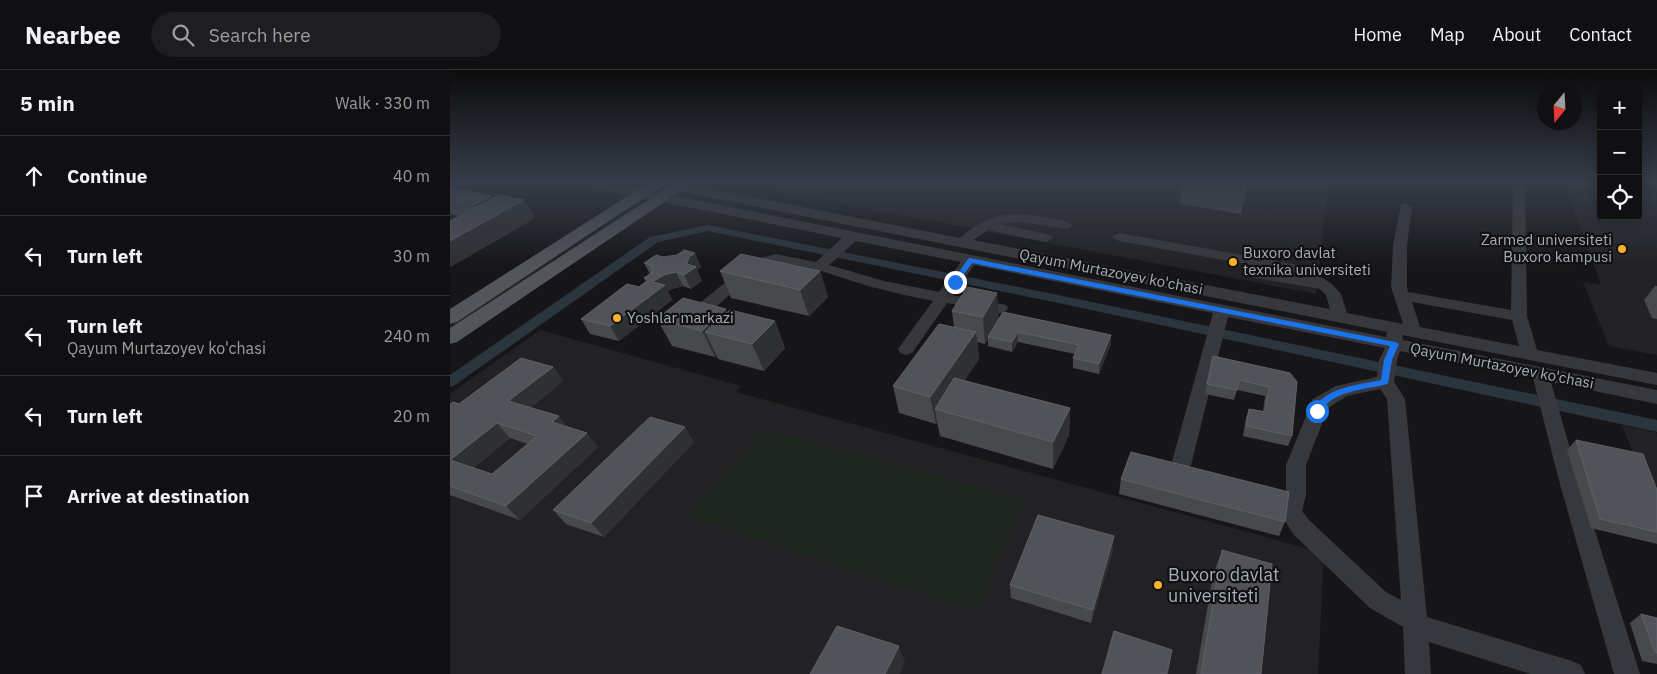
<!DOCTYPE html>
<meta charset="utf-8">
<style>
:root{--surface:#101012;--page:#1e1e20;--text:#f1f3f6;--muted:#9c9d9f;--line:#303032}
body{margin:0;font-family:"IBM Plex Sans",sans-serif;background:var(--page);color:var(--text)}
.controls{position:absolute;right:15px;top:15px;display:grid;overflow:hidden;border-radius:5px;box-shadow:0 2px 12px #0003}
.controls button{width:45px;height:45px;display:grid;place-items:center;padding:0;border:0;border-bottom:1px solid var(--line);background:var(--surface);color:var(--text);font:25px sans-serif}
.compass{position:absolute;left:1087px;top:15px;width:45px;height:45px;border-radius:50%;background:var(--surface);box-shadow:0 2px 12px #0003;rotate:198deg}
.stop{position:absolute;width:15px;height:15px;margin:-11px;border:4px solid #1a73e8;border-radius:50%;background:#fff}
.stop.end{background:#1a73e8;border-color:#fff;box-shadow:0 1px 5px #0008}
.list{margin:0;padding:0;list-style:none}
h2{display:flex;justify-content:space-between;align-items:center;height:65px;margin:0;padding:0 20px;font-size:21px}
h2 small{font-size:16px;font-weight:400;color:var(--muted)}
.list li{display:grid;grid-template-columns:32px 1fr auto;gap:15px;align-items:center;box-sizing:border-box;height:80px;padding:0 20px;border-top:1px solid var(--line)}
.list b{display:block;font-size:19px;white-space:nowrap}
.list p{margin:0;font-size:16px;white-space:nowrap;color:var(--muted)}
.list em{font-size:16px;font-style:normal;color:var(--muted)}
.icon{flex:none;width:28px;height:28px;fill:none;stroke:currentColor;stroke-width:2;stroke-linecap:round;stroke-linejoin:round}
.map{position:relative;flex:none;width:1207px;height:604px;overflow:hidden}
header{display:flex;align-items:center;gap:30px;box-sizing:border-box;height:70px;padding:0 25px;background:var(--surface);border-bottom:1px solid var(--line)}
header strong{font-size:24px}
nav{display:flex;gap:28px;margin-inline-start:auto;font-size:18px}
.search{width:350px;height:45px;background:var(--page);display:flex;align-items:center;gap:12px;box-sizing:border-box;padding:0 18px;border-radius:28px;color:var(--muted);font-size:19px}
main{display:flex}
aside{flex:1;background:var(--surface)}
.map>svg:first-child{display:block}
.built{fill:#222225}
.green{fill:#1e261f}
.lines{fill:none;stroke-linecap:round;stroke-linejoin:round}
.canal{fill:#2b353d;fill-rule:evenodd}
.minor{fill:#37383d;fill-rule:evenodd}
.major{fill:#52555c;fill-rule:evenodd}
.wall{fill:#47494d;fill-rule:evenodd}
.shaded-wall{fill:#2f3033}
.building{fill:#525359;stroke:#5f6168;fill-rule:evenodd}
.route{fill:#1a73e8}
.poi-dot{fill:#fdb129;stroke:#111113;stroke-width:2}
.labels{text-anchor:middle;stroke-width:4.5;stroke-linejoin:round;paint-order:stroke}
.poi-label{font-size:15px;fill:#a7adb9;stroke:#111113;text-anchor:start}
.street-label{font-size:15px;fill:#a7adb9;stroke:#111113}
.near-poi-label{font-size:18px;fill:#a7adb9;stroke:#111113;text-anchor:start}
</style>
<header>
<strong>Nearbee</strong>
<div class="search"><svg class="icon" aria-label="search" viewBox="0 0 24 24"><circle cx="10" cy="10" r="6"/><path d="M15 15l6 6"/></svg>Search here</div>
<nav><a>Home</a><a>Map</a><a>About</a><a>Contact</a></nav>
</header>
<main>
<aside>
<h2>5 min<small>Walk · 330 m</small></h2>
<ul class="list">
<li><svg class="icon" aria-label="ahead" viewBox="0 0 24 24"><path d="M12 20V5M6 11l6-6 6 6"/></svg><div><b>Continue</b></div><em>40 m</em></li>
<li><svg class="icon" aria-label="left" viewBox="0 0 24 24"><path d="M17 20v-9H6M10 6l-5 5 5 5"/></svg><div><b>Turn left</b></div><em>30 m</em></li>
<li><svg class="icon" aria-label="left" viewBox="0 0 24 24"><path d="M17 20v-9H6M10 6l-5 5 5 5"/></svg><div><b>Turn left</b><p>Qayum Murtazoyev ko'chasi</p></div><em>240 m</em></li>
<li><svg class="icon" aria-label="left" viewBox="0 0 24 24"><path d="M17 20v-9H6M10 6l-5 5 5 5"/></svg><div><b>Turn left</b></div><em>20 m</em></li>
<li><svg class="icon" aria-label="arrive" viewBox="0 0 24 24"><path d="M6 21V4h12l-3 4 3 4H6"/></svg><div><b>Arrive at destination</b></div></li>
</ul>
</aside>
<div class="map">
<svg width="1207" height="604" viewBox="0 0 1207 604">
<rect width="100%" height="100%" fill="#161618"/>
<g class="built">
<polygon points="304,112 878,112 866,224 299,116"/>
<polygon points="1114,112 1151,112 1151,146 1188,146 1188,112 1207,112 1207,285 1159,276 1133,212 1151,215"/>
<polygon points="90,260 291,316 286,322 874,483 868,604 0,604 0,324"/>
<polygon points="1172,355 1207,363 1207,446"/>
</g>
<g class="green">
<polygon points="182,138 186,139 0,260 0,255"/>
<polygon points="313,358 575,430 527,541 237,446"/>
</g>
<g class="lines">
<polygon class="canal" points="258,155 618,227 1207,350 1207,362 618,235 258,161 208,172 5,315 0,317 0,305 200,167"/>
<path class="minor" d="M127,112H153L936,267L937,262L203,116L197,112H224L510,168C547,136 570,143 615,151L622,155L620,158L615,159L572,152L549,154L601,165L603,168L596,172L538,160L523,170L880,239L876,225L870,219L806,208L801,207L799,204L801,201L806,200L853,208L845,203L669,171L662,167L669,163L854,196L882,214L891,224L897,243L953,254L941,217L943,176L951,134L956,133L962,137L957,176V217L958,222L1061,240L1063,112H1075L1077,246L1087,280L1207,303V315L952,265L953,270L1207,320V334L1101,312L1128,407L1190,604H1164L1108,407L1083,308L950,281L947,290L944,312L955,329L977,547L1122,591L1131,595L1135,604H1081L979,572L981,604H955L953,557L920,538L844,465L830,443L836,425V395L863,329L886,316L927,307L929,290L935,278L778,247L741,395L738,401L731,403L724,401L721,395L763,243L524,195L503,225L556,235L558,238L556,241L550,243L497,233L462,283L456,285L450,283L448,279L483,231C464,227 445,223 426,218C394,210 345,187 313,196L247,253H235L233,249L235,245L303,190L326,184L366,192L392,168L133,116ZM406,171L511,192L489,222L434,211L379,195ZM962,232L1062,250L1069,276L970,257ZM930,319L937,329L951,530L936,522L860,451L852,441L856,425V395L878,338L897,326Z"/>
<g class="major">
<polygon points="200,112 218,112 7,252 0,254 0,239"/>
<polygon points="226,112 244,112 7,272 0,274 0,258"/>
</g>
</g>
<g class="wall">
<polygon points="733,112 798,112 791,144 730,134"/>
<polygon points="0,117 43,128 74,130 85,148 0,197 0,151 9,146 0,144"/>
<polygon points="194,193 251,197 247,200 252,211 241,219 233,216 222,219 218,221 222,230 169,271 140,264 131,249 189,217 196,211 194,208 200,204"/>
<polygon points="270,201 370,201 378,227 359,246 281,228"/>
<polygon points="1205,216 1207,216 1207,249 1202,248 1194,230"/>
<polygon points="502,241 661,265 661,274 649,304 623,298 623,288 625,284 568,272 562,282 538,276 538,269 535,274 527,272 529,289 514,311 620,338 619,365 603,399 490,366 487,352 486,354 449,343 443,316 504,257"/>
<polygon points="278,242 325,251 335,278 314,301 268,289 267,286 265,287 222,276 207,249"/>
<polygon points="763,286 840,303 842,366 838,376 793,366 796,348 799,339 813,341 815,326 787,320 784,330 755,324"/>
<path d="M103,297L113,311L80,338L117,356L148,377L70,450L0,425V334H9ZM60,368L78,374L42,404L23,398Z"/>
<polygon points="1126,370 1207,420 1207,474 1141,458 1117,380"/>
<polygon points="244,372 154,467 116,454 103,440"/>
<polygon points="671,409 835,452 829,466 669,424"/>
<polygon points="663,480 641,553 561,528 560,515"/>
<polygon points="772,480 811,604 746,604 763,505"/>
<polygon points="1191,544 1207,548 1207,594 1192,591 1180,553"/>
</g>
<g class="shaded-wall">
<polygon points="41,126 52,142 74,130 85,148 0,197 0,171 35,152 23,135"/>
<polygon points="245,183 251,197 247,200 252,211 241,219 234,205 239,187"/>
<polygon points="370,201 378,227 359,246 350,220"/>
<polygon points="226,202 233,216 222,219 218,221 222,230 169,271 160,256 202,212 214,205"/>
<polygon points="547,223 549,250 538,267 538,269 535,274 533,247"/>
<polygon points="276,239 288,266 255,262 267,286 265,287 252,261"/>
<polygon points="325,251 335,278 314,301 302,274"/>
<polygon points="526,262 529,289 494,342 485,339 487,352 486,354 480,327"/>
<polygon points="568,262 568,272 562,282 562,272"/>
<polygon points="661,265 661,274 649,304 649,294"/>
<polygon points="103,297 113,311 70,346 58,331"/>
<polygon points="620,338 619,365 603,399 603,372"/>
<polygon points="109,346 120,361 102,352"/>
<polygon points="47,353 60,368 15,404 0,390"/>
<polygon points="235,357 244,372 154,467 141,453"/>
<polygon points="137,363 148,377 70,450 56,436"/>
<polygon points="664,466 663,480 641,553 643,540"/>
<polygon points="449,576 455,592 450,604 435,604"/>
</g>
<g class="building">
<polygon points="750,112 798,112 796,120"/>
<polygon points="0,117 41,126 23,135 0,130"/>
<polygon points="49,125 74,130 0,171 0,151"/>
<polygon points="234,180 245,183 239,187 237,194 246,197 234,205 226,202 214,205 202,212 215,215 160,256 131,249 177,214 189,217 197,211 194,208 203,202 201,195 194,193 206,185 213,187 227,185"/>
<polygon points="291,184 370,201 350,220 270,201"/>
<polygon points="517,217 547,223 533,247 502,241"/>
<polygon points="233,228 276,239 252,261 207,249"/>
<polygon points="280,240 325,251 302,274 255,262"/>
<polygon points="553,242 661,265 649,294 623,288 629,275 568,262 562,272 538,267"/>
<polygon points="489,254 526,262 480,327 443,316"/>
<polygon points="763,286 840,303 847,312 842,366 796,356 799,339 815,342 819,317 789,310 787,320 757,314"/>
<path d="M71,288L103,297L58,331L109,346L102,352L137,363L56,436L0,416V334L3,332L9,334ZM47,353L87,366L42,404L0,390Z"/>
<polygon points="504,308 620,338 603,372 485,339"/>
<polygon points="200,347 235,357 141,453 103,440"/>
<polygon points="1126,370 1193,384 1207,420 1207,462 1150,449"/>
<polygon points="681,382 839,422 835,452 671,409"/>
<polygon points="588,445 664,466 643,540 560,515"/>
<polygon points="772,480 822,494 811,604 751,604"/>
<polygon points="1191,544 1207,548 1207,583 1205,582"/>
<polygon points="387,556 449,576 435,604 360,604"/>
<polygon points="664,561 722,580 717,604 652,604"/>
</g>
<linearGradient id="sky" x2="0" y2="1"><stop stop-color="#0c0c0d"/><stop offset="0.57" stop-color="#363c48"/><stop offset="1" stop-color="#363c48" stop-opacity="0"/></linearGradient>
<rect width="1207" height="197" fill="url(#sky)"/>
<path class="route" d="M520,188L945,272L949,274L942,290L938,314C915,320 882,320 870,343L867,344L863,341C874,317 908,315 931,310L934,290L940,276L522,193L508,213H503L502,212L518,189Z"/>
<g class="poi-dot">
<circle cx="1172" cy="179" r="5"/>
<circle cx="783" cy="192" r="5"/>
<circle cx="167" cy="248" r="5"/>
<circle cx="708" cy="515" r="5"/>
</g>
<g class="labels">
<g class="poi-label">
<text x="1162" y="175" text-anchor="end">Zarmed universiteti<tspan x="1162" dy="17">Buxoro kampusi</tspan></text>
<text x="793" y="188">Buxoro davlat<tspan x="793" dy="17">texnika universiteti</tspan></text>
<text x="177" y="253">Yoshlar markazi</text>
</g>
<g class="street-label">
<text transform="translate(661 202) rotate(11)" y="5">Qayum Murtazoyev ko'chasi</text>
<text transform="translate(1052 296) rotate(11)" y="5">Qayum Murtazoyev ko'chasi</text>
</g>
<g class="near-poi-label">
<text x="718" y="511">Buxoro davlat<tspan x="718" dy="21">universiteti</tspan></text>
</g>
</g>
</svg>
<div class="controls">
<button>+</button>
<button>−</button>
<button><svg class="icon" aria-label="locate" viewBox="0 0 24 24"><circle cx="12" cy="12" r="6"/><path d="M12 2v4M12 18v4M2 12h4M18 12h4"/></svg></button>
</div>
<svg class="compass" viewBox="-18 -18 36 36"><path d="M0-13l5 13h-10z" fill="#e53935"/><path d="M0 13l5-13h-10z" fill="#9c9d9f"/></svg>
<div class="stop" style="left:867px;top:341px"></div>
<div class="stop end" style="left:505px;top:212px"></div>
</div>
</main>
